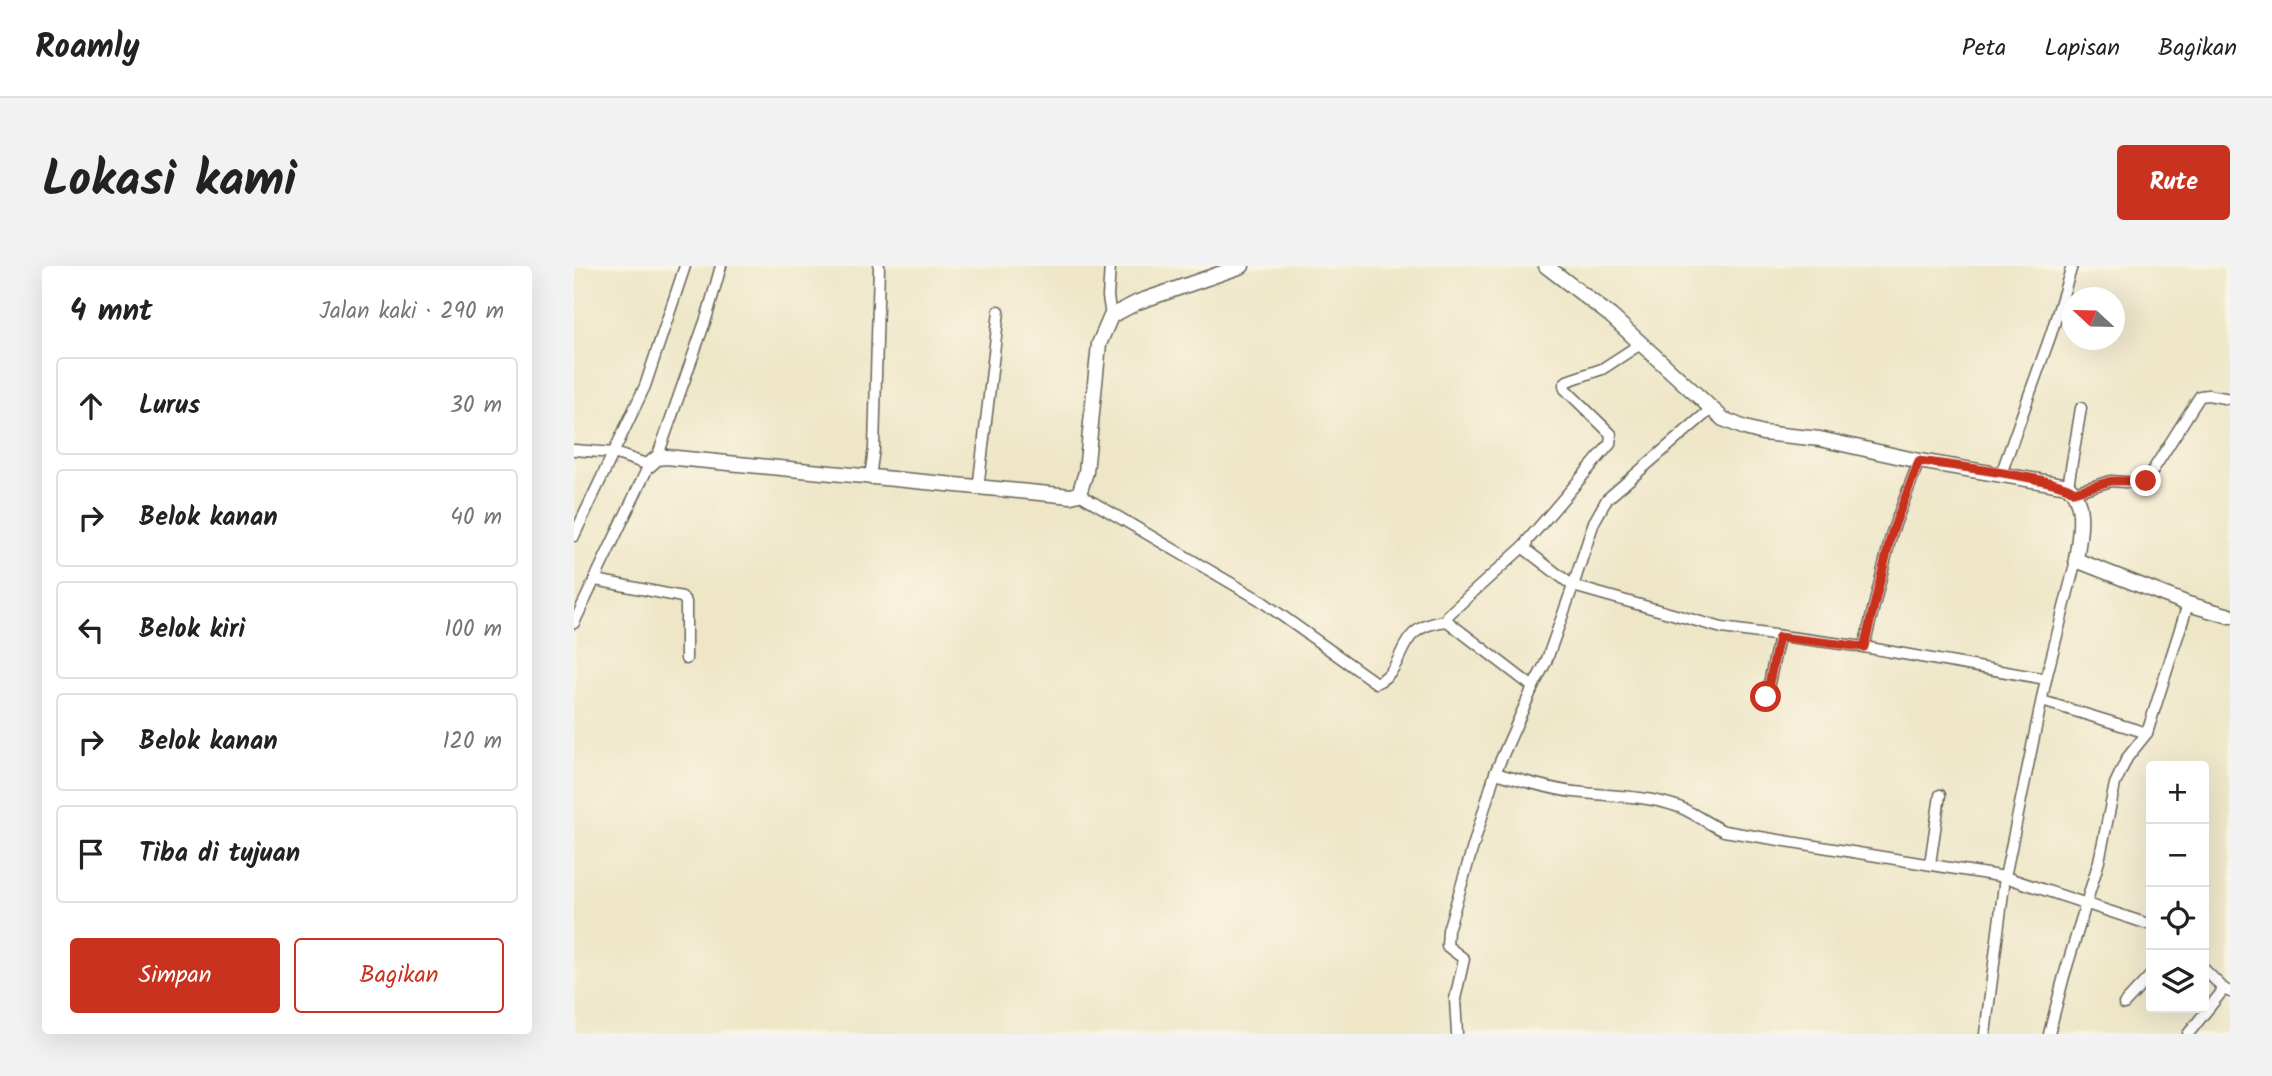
<!DOCTYPE html>
<html lang="id">
<meta charset="utf-8">
<style>
:root{--surface:#fff;--page:#f2f2f2;--text:#222;--muted:#767676;--line:#e0e0e0;--accent:#c8321e}
body{margin:0;font-family:Kalam,sans-serif;background:var(--page);color:var(--text)}
.controls{position:absolute;right:21px;bottom:21px;display:grid;overflow:hidden;border-radius:7px;box-shadow:0 7px 28px #0002}
.controls button{width:63px;height:63px;display:grid;place-items:center;padding:0;border:0;border-bottom:2px solid var(--line);background:var(--surface);color:var(--text);font:35px sans-serif}
.compass{position:absolute;left:1488px;top:21px;width:63px;height:63px;border-radius:50%;background:var(--surface);box-shadow:0 7px 28px #0002;rotate:292deg}
.stop{position:absolute;width:21px;height:21px;margin:-16px;border:5px solid #c8321e;border-radius:50%;background:#fff}
.stop.end{background:#c8321e;border-color:#fff;box-shadow:0 2px 7px #0008}
.list{margin:0;padding:0;list-style:none}
h2{display:flex;justify-content:space-between;align-items:center;height:91px;margin:0;padding:0 28px;font-size:30px}
h2 small{font-size:23px;font-weight:400;color:var(--muted)}
.list li{display:grid;grid-template-columns:46px 1fr auto;gap:21px;align-items:center;box-sizing:border-box;height:98px;margin:0 14px 14px;padding:0 14px;border:2px solid var(--line);border-radius:7px}
.list b{display:block;font-size:26px;white-space:nowrap}
.list em{font-size:23px;font-style:normal;color:var(--muted)}
.actions{display:flex;gap:14px;padding:21px 28px}
.actions a{flex:1;padding:16px 0;border:2px solid var(--accent);border-radius:7px;text-align:center;font-size:24px;color:var(--accent)}
.actions .main{background:var(--accent);color:#fff}
.icon{flex:none;width:38px;height:38px;fill:none;stroke:currentColor;stroke-width:2;stroke-linecap:round;stroke-linejoin:round}
.map{position:relative;flex:none;width:1656px;height:768px;overflow:hidden;border-radius:7px}
header{display:flex;align-items:center;gap:42px;box-sizing:border-box;height:98px;padding:0 35px;background:var(--surface);border-bottom:2px solid var(--line)}
header strong{font-size:33px}
nav{display:flex;gap:38px;margin-inline-start:auto;font-size:24px}
.intro{display:flex;align-items:center;justify-content:space-between;box-sizing:border-box;height:168px;padding:0 42px}
h1{margin:0;font-size:49px}
.button{padding:18px 32px;border-radius:7px;background:var(--accent);color:#fff;font-size:24px;font-weight:700}
main{display:flex;gap:42px;padding:0 42px}
aside{flex:1;background:var(--surface);border-radius:7px;box-shadow:0 7px 28px #0002}
.map>svg:first-child{display:block}
.lines{fill:none;stroke-linecap:round;stroke-linejoin:round}
.minor-casing{stroke:#666358;stroke-width:13}
.tertiary-casing{stroke:#666358;stroke-width:17}
.minor{stroke:#fff;stroke-width:10}
.tertiary{stroke:#fff;stroke-width:14}
.route{stroke:#c8321e;stroke-width:9}
</style>
<header>
<strong>Roamly</strong>
<nav><a>Peta</a><a>Lapisan</a><a>Bagikan</a></nav>
</header>
<div class="intro"><h1>Lokasi kami</h1><a class="button">Rute</a></div>
<main>
<aside>
<h2>4 mnt<small>Jalan kaki · 290 m</small></h2>
<ul class="list">
<li><svg class="icon" aria-label="ahead" viewBox="0 0 24 24"><path d="M12 20V5M6 11l6-6 6 6"/></svg><div><b>Lurus</b></div><em>30 m</em></li>
<li><svg class="icon" aria-label="right" viewBox="0 0 24 24"><path d="M7 20v-9h11M14 6l5 5-5 5"/></svg><div><b>Belok kanan</b></div><em>40 m</em></li>
<li><svg class="icon" aria-label="left" viewBox="0 0 24 24"><path d="M17 20v-9H6M10 6l-5 5 5 5"/></svg><div><b>Belok kiri</b></div><em>100 m</em></li>
<li><svg class="icon" aria-label="right" viewBox="0 0 24 24"><path d="M7 20v-9h11M14 6l5 5-5 5"/></svg><div><b>Belok kanan</b></div><em>120 m</em></li>
<li><svg class="icon" aria-label="arrive" viewBox="0 0 24 24"><path d="M6 21V4h12l-3 4 3 4H6"/></svg><div><b>Tiba di tujuan</b></div></li>
</ul>
<div class="actions"><a class="main">Simpan</a><a>Bagikan</a></div>
</aside>
<div class="map">
<svg width="1656" height="768" viewBox="0 0 1656 768">
<rect width="100%" height="100%" fill="#fcf5e5"/>
<filter id="ink" filterUnits="userSpaceOnUse"><feTurbulence type="fractalNoise" baseFrequency=".0143" numOctaves="2"/><feDisplacementMap in="SourceGraphic" scale="14" xChannelSelector="R" yChannelSelector="G"/><feConvolveMatrix kernelMatrix="1 2 1 2 8 2 1 2 1" color-interpolation-filters="sRGB"/></filter>
<filter id="wash" filterUnits="userSpaceOnUse"><feTurbulence type="fractalNoise" baseFrequency=".00686" numOctaves="4" result="noise"/><feDisplacementMap in="SourceGraphic" scale="28" xChannelSelector="R" yChannelSelector="G"/><feGaussianBlur stdDeviation="1.57" result="paint"/><feColorMatrix in="noise" values="0 0 0 0 0 0 0 0 0 0 0 0 0 0 0 0 0 1.4 0 .05"/><feComposite in="paint" operator="in"/></filter>
<g filter="url(#wash)">
<rect width="100%" height="100%" fill="#eee6c7"/>
</g>
<g filter="url(#ink)">
<g class="lines">
<g class="minor-casing">
<g id="minor">
<polyline points="536,0 534,31 537,50"/>
<polyline points="1068,77 1028,103 993,115 990,119 991,123 1037,168 1036,178 953,275 952,284 999,320 1020,256 1033,233 1137,143"/>
<polyline points="0,184 40,187 75,199 0,357"/>
<polyline points="83,192 133,50 147,0"/>
<polyline points="1427,208 1477,68 1498,0"/>
<polyline points="296,211 300,183 305,0"/>
<polyline points="1494,220 1507,142"/>
<polyline points="404,223 425,45"/>
<polyline points="1500,226 1537,215 1564,217 1572,215 1626,130 1634,129 1656,133"/>
<path d="M505,228L686,334L802,417C837,401 816,361 873,355L959,421L972,396L999,320L1148,362L1290,381L1472,413"/>
<polyline points="0,270 71,120 111,0"/>
<polyline points="22,314 108,331 112,336 112,393"/>
<polyline points="873,355 874,349 951,279"/>
<polyline points="1290,381 1318,266 1345,195"/>
<polyline points="1192,431 1205,371"/>
<polyline points="1468,435 1573,467"/>
<path d="M921,507C947,514 974,523 1000,526C1034,530 1070,529 1102,540C1116,544 1135,559 1150,565L1431,611L1577,659"/>
<polyline points="1356,598 1366,529"/>
<polyline points="1630,703 1650,723 1656,726"/>
<polyline points="1550,738 1577,709"/>
<polyline points="883,768 881,733 890,693 873,680 874,664 921,507 959,421"/>
<polyline points="1411,768 1431,611 1472,413 1502,294"/>
<polyline points="1475,768 1490,710 1525,595 1541,518 1553,492 1573,467 1614,338"/>
<polyline points="1614,768 1650,723"/>
</g>
</g>
<g class="tertiary-casing">
<g id="tertiary">
<path d="M972,0L1037,50L1149,153L1171,162L1189,167L1246,173L1345,195L1494,220C1513,238 1505,270 1502,294L1614,338L1656,350"/>
<polyline points="75,199 83,192 92,191 497,230 505,228 512,206 525,78 537,50 564,36 668,0"/>
</g>
</g>
<use href="#minor" class="minor"/>
<use href="#tertiary" class="tertiary"/>
</g>
</g>
<g class="lines" filter="url(#ink)">
<path class="route" d="M1192,431L1205,371L1290,381L1318,266L1345,195C1371,199 1487,212 1500,226L1537,215H1572"/>
</g>
</svg>
<div class="controls">
<button>+</button>
<button>−</button>
<button><svg class="icon" aria-label="locate" viewBox="0 0 24 24"><circle cx="12" cy="12" r="6"/><path d="M12 2v4M12 18v4M2 12h4M18 12h4"/></svg></button>
<button><svg class="icon" aria-label="layers" viewBox="0 0 24 24"><path d="M12 4l9 5-9 5-9-5zM3 14l9 5 9-5"/></svg></button>
</div>
<svg class="compass" viewBox="-18 -18 36 36"><path d="M0-13l5 13h-10z" fill="#e53935"/><path d="M0 13l5-13h-10z" fill="#767676"/></svg>
<div class="stop" style="left:1192px;top:431px"></div>
<div class="stop end" style="left:1572px;top:215px"></div>
</div>
</main>
